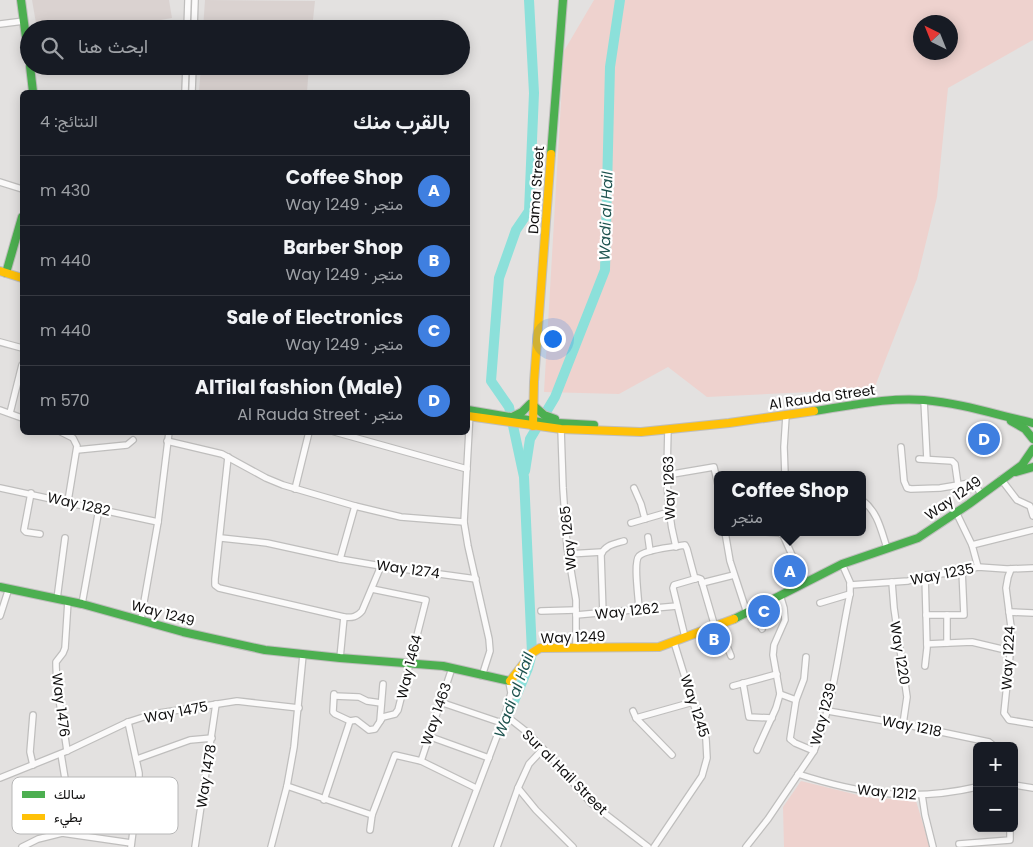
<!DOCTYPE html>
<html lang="ar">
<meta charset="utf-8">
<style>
:root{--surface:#171b24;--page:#20242c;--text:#f1f3f6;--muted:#9ea1a6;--line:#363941;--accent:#1a73e8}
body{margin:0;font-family:Poppins,Vazirmatn,sans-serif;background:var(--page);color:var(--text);direction:rtl}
.controls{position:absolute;right:15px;bottom:15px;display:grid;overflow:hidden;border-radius:8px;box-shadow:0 2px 12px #0003}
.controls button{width:45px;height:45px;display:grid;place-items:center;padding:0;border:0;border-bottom:1px solid var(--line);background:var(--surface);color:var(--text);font:25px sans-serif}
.compass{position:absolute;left:913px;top:15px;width:45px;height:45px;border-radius:50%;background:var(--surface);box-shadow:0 2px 12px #0003;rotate:317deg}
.you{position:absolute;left:552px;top:338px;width:18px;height:18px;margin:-12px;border:4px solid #fff;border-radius:50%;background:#1a73e8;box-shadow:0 0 0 8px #1a73e833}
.badge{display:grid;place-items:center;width:32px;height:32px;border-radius:50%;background:var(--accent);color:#fff;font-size:16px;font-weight:700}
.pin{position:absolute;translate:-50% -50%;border:2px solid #fff;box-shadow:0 1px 5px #0006}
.popup{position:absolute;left:714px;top:471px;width:152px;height:65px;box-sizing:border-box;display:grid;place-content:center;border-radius:8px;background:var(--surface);filter:drop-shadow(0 1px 4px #0005);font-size:16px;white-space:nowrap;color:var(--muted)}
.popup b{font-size:19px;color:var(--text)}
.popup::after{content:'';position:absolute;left:50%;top:100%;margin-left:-10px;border:10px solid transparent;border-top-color:var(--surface)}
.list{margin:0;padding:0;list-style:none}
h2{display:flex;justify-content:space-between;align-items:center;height:65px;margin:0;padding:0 20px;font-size:21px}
h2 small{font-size:16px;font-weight:400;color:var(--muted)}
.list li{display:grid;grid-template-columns:32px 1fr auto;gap:15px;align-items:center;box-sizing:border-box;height:70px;padding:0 20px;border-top:1px solid var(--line)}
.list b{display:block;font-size:19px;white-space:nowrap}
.list p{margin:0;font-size:16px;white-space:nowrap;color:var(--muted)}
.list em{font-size:16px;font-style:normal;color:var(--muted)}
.icon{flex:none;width:28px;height:28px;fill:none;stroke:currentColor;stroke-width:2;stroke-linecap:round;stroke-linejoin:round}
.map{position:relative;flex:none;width:1033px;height:847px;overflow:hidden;direction:ltr}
.search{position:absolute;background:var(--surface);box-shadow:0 2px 12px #0003;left:20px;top:20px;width:450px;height:55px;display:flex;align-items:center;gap:12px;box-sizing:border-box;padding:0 18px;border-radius:28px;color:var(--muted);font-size:19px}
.panel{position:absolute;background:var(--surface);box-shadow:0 2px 12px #0003;left:20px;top:90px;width:450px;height:345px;border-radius:8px;direction:rtl}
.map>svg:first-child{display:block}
.built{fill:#dad2d0}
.green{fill:#eed2ce;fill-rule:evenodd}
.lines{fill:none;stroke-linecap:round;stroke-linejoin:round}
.river{stroke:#8ce0da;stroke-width:10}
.street-casing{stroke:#bfbebd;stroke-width:8}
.fast-casing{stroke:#bfbebd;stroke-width:10}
.slow-casing{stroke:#bfbebd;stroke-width:10}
.street{stroke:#fbfafa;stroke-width:5.5}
.fast{stroke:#4caf50;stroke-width:8}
.slow{stroke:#ffc107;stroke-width:8}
.labels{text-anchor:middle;stroke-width:4.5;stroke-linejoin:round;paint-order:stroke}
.street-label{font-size:14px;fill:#100f0f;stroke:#fff}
.water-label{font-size:15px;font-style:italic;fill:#1e534f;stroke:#fff}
.key{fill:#fff;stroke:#b7b7b7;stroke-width:1}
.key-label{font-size:14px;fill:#100f0f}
</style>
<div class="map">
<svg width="1033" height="847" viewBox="0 0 1033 847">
<rect width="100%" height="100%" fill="#e3e1e0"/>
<g class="built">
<polygon points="32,0 169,0 172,18 109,29 37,29"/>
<polygon points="205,0 315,1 312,29 203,29"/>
<polygon points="201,66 309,66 307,92 199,92"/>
</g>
<g class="green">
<path d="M594,0H1033V40L948,88L937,197L917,279L874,389L707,397L668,367L619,394L544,392L564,51ZM920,22H950V52H920Z"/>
<polygon points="801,781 866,797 916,801 930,847 784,847 783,807"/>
</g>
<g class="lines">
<g class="river">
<polyline points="525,471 530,439 555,397 605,270 610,67 620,0"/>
<polyline points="503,727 528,668 532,653 524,477 509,407 491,381 499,278 516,230 529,211 534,93 529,0"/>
</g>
<g class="street-casing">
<g id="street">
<polyline points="0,24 24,21"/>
<polyline points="187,29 188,0"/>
<polyline points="194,29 195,0"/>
<polyline points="185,92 186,66"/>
<polyline points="192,92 193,66"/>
<polyline points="0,182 22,189"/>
<polyline points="0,342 22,348"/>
<polyline points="924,400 927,459"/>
<polyline points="0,410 22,418"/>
<polyline points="470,412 464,522 468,546 489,639 490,651 482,676"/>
<polyline points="10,413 22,365"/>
<polyline points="561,429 563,488 567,547 576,600 576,647"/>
<path d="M668,429C667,472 665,505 676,547"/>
<polyline points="61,432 73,438 77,446 68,501"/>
<polyline points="335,432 467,469"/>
<polyline points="167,441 222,454 266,478 283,485 355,506 401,517 464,522"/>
<polyline points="901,447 904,481 907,488 911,489 940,488 970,483 976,486 981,494"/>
<polyline points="77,450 127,445 133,440"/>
<path d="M228,457L215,579V585L219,588L344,617C352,618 357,617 362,611L381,566"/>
<polyline points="919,459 952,461 955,464 958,485"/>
<polyline points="667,475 714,467 718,485"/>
<polyline points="785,475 784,447 786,416"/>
<polyline points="1001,479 1017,500 1030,506 1033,516"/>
<polyline points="0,488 158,522"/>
<polyline points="634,488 641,504 645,519"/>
<polyline points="295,489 309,432"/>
<polyline points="31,493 24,530 26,532 40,534"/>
<path d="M862,500C878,512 881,530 887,548"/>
<polyline points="956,512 972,545 978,567"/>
<polyline points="631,523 669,512"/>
<polyline points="725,532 730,561 747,613"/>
<polyline points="766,532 779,533 783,535 804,582"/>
<polyline points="648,537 650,551"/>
<polyline points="221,538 267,543 340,559 381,566 476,579"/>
<polyline points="972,545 1033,530"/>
<polyline points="568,554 602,552"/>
<polyline points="340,559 355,506"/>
<polyline points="1011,569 1008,577 1006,588 1011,627 1010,655 1004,713 1009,720 1033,724"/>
<polyline points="925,575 927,648 925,666"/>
<polyline points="892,582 894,608 907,697 903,724"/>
<polyline points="702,583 734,575"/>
<polyline points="850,585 908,581 925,575 951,573 978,567 1007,569 1033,568"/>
<polyline points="57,599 65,538"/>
<polyline points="820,603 850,594"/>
<polyline points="82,604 99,509"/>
<path d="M639,610C639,600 633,562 639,556C647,549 674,547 685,545L687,549L695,579"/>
<polyline points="752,610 762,629"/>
<polyline points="541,611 576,610"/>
<polyline points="1009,612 1033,613"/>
<path d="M603,614L601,555C605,545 614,544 624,541"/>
<polyline points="576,615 677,606"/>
<polyline points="926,615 964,615 962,570"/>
<polyline points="947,615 947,643"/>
<polyline points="0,616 9,588"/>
<polyline points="141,619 158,522 169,432"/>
<polyline points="719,626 731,656"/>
<polyline points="685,637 673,588 674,585 698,578 701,579 715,627"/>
<polyline points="927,644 972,642 1010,651"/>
<polyline points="340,658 344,617"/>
<polyline points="743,683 749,717 772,718"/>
<polyline points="733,686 777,674"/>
<polyline points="334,694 333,712 335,714 350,721 356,720 369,730 375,729 383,717 395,714 398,710 426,600 372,589"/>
<polyline points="780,694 796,700 790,739 795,743 814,751"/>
<polyline points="334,696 359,697 367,701 381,703"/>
<polyline points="796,700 804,679 806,657"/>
<polyline points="440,702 502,723"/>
<polyline points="633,711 636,718 672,755"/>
<polyline points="828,711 903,724 989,742 994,746"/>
<polyline points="505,715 528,733 549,755 591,803 648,847"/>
<polyline points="636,718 693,702"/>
<polyline points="380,721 383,684"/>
<polyline points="128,722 139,773 139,784 131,847"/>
<polyline points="428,736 489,758"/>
<polyline points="757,750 776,708 780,694 773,655 774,645 785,620 784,608 780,595"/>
<path d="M67,751C63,720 56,692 56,662L63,653L65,648L68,601"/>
<polyline points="61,754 68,797"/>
<polyline points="137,759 190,740 212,738"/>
<polyline points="421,761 452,668"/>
<polyline points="33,765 30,752 33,715"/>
<path d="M798,774C860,794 912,802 977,787"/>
<polyline points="0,778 67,751 128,722 153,714 237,701 299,708"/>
<polyline points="1014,785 1033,788"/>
<polyline points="287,786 372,815"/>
<polyline points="518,788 536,810 573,847"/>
<polyline points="922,795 925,815 933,847"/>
<polyline points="324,800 350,721"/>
<polyline points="370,830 372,815 395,755 421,761 476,788"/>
<polyline points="959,844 1010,840 1010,828"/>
<polyline points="22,847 38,839 62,833 131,843"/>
<polyline points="195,847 216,704"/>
<polyline points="271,847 287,786 294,747 303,655"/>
<polyline points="455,847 505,715 511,693 509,682"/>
<polyline points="497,847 518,788 529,764 543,749"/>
<polyline points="654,847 702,776 707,758 706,739 691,697 674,642"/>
<path d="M746,847L768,819L814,751C834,702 839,646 850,594V582L842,564"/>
</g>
</g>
<g class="fast-casing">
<g id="fast">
<polyline points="21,0 29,60"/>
<polyline points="30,66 33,92"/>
<polyline points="551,154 563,0"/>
<polyline points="6,273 22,217"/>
<polyline points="534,406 544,415 555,419"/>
<polyline points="468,410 540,422 594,425"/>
<path d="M814,411C850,406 887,397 924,400C961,403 997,415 1033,423"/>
<polyline points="512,417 522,412 530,404"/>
<polyline points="1011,421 1025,429 1033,439"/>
<polyline points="1016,472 1033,467"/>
<polyline points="0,587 82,604 183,632 265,650 340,658 443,666 510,681"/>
<polyline points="734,619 842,564 918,538 969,504 1022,465 1033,449"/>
</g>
</g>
<g class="slow-casing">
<g id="slow">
<polyline points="0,271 22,278"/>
<polyline points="468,416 561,429 641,432 729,423 814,411"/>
<polyline points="533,426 534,382 551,154"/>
<polyline points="510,681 532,653 540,648 659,647 734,619"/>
</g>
</g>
<use href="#street" class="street"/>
<use href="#fast" class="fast"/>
<use href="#slow" class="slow"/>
</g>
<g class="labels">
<g class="street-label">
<text transform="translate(536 190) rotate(-86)" y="5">Dama Street</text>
<text transform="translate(822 397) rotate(-8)" y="5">Al Rauda Street</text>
<text transform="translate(669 488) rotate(-92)" y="5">Way 1263</text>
<text transform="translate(953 498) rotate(-35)" y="5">Way 1249</text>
<text transform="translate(79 504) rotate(13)" y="5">Way 1282</text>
<text transform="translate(568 538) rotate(-96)" y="5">Way 1265</text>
<text transform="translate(408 569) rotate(8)" y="5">Way 1274</text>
<text transform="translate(942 574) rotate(-11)" y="5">Way 1235</text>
<text transform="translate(627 611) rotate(-6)" y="5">Way 1262</text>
<text transform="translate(163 613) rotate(15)" y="5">Way 1249</text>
<text transform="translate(573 637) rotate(-2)" y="5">Way 1249</text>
<text transform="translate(900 653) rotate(81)" y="5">Way 1220</text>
<text transform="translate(1008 658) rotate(-87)" y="5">Way 1224</text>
<text transform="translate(409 667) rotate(-76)" y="5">Way 1464</text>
<text transform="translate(61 705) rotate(83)" y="5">Way 1476</text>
<text transform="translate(695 706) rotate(72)" y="5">Way 1245</text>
<text transform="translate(176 712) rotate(-11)" y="5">Way 1475</text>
<text transform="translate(436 714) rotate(-71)" y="5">Way 1463</text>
<text transform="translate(823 714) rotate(-75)" y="5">Way 1239</text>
<text transform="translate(912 726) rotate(11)" y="5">Way 1218</text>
<text transform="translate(565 772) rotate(45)" y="5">Sur al Hail Street</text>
<text transform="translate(206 776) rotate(-81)" y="5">Way 1478</text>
<text transform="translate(887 792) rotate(5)" y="5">Way 1212</text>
</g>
<g class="water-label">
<text transform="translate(606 216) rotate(-88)" y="5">Wadi al Hail</text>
<text transform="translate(514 695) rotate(-70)" y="5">Wadi al Hail</text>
</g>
</g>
<rect x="12" y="777" width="166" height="57" rx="8" class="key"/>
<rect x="22" y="791" width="23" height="7" fill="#4caf50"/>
<rect x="22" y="814" width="23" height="6" fill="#ffc107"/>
<g class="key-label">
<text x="54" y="799">سالك</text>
<text x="54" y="822">بطيء</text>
</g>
</svg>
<div class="controls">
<button>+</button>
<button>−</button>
</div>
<svg class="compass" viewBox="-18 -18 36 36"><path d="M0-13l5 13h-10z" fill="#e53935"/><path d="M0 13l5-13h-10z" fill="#9ea1a6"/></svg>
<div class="you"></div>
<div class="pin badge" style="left:790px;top:571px;background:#3f7fe0">A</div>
<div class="popup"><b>Coffee Shop</b>متجر</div>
<div class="pin badge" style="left:714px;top:639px;background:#3f7fe0">B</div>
<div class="pin badge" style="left:764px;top:611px;background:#3f7fe0">C</div>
<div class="pin badge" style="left:984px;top:439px;background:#3f7fe0">D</div>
<div class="search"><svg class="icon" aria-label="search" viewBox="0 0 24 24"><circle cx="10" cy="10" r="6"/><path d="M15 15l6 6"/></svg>ابحث هنا</div>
<section class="panel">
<h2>بالقرب منك<small>النتائج: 4</small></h2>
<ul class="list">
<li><span class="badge" style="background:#3f7fe0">A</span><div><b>Coffee Shop</b><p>متجر · Way 1249</p></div><em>430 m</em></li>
<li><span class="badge" style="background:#3f7fe0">B</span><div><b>Barber Shop</b><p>متجر · Way 1249</p></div><em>440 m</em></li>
<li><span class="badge" style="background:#3f7fe0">C</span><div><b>Sale of Electronics</b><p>متجر · Way 1249</p></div><em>440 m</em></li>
<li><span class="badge" style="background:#3f7fe0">D</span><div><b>AlTilal fashion (Male)</b><p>متجر · Al Rauda Street</p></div><em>570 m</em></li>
</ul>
</section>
</div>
